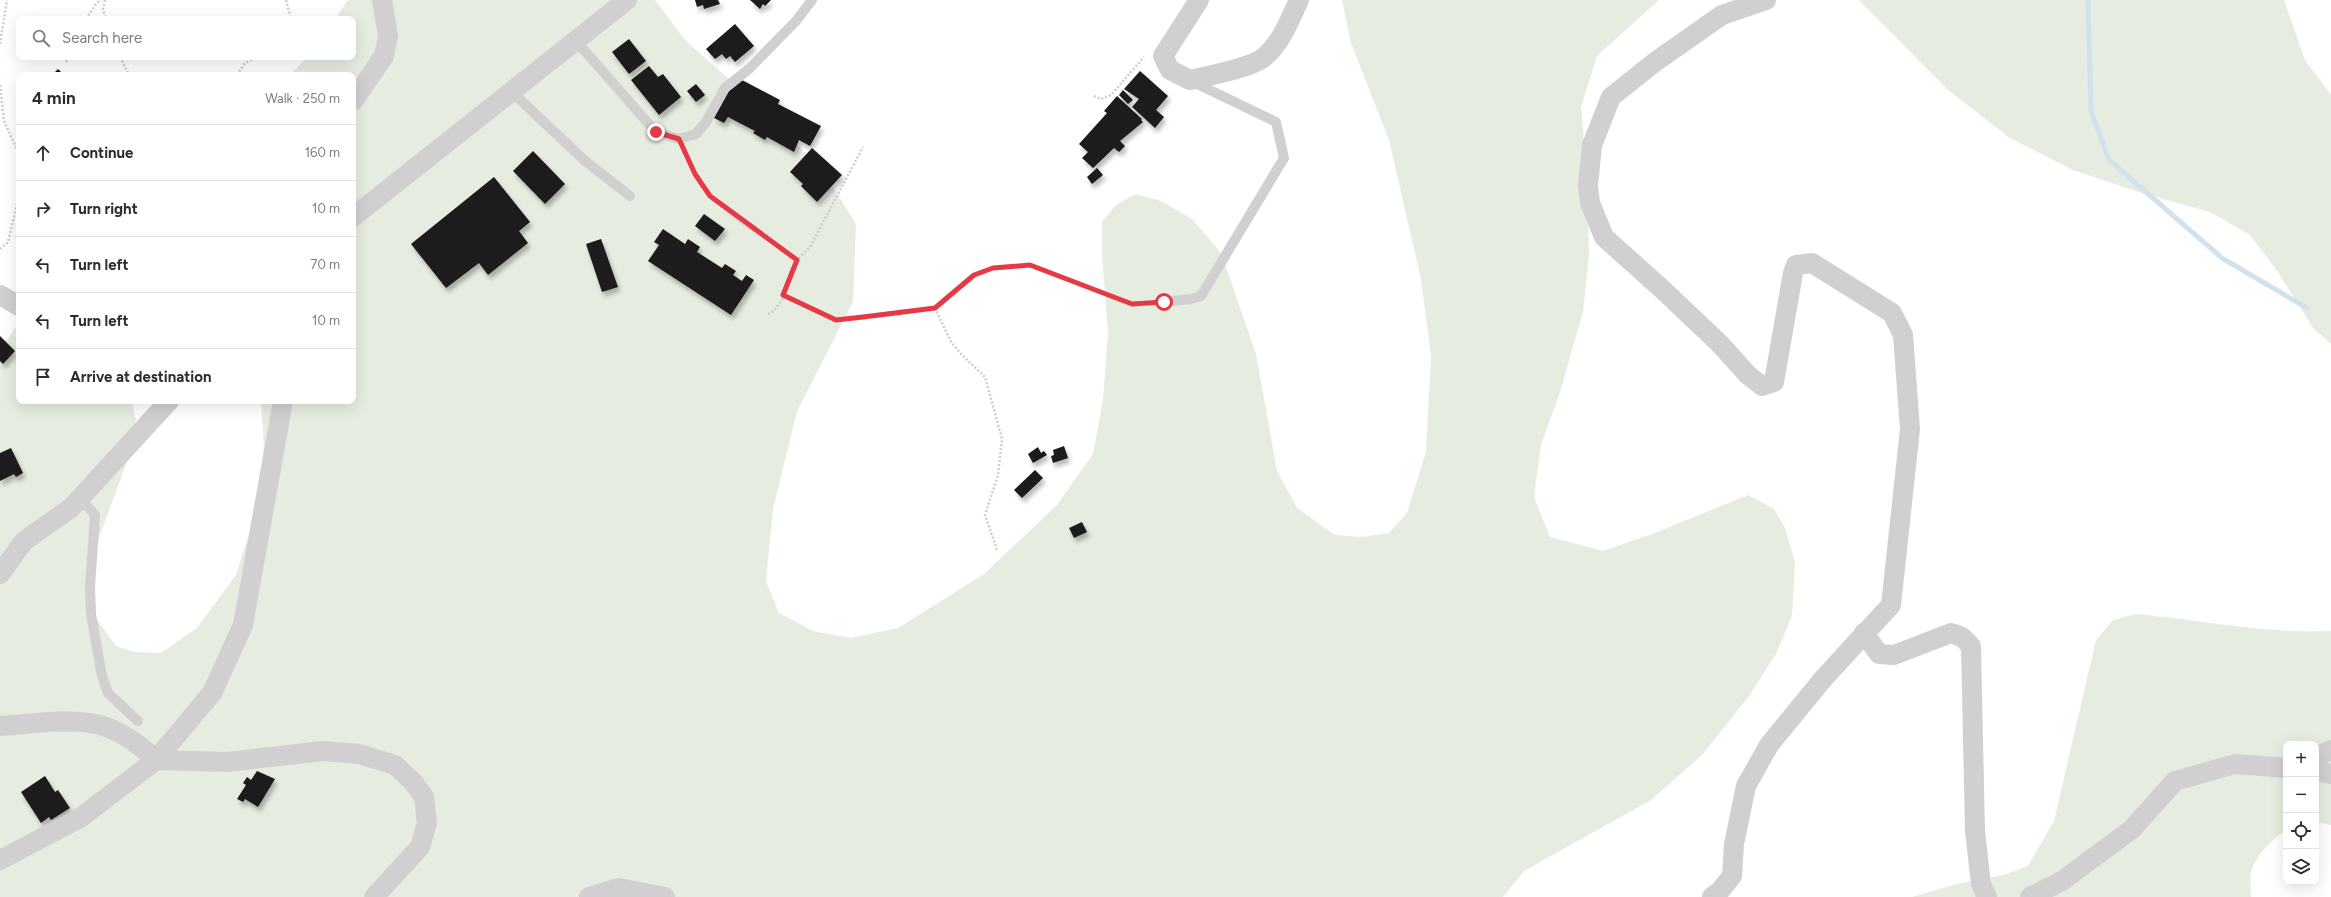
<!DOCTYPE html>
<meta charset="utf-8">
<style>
:root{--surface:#fff;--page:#f7f7f7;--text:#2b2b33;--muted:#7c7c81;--line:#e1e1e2}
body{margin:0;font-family:Figtree,sans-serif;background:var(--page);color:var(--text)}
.controls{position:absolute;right:12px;bottom:12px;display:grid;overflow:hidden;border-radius:8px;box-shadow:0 4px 16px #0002}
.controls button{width:36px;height:36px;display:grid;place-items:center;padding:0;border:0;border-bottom:1px solid var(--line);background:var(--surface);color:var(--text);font:20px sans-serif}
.stop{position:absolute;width:12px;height:12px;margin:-9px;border:3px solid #e63946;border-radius:50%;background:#fff}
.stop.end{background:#e63946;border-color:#fff;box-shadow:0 1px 4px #0008}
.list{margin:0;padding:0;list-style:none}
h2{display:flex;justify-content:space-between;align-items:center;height:52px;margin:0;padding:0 16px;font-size:17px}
h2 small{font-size:13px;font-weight:400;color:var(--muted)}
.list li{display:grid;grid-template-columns:26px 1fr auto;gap:12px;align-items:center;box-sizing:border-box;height:56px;padding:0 16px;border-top:1px solid var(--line)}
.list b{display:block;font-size:15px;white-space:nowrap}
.list em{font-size:13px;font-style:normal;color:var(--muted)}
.icon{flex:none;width:22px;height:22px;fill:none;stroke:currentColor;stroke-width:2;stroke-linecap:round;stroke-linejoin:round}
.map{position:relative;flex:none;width:2331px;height:897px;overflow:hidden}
.search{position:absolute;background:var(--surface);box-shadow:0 4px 16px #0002;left:16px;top:16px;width:340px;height:44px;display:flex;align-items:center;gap:10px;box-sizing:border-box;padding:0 14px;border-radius:8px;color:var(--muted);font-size:15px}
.panel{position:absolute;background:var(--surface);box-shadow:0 4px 16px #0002;left:16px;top:72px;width:340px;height:332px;border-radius:8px}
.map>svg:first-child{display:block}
.green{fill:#e6ecdf}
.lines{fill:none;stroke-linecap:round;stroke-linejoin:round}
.stream{stroke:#cfe2ee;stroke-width:5}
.building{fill:#1a1a1a;filter:url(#shadow)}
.path{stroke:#cdcdcd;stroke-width:2.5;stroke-dasharray:2 2;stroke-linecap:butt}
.service{stroke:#d0d0d0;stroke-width:10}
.minor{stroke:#d0d0d0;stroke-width:20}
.route{stroke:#e63946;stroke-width:5}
</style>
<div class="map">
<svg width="2331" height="897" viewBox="0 0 2331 897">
<defs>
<filter id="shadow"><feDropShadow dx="2.5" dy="4.5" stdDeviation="2" flood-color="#0004"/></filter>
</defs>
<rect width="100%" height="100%" fill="#fff"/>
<g class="green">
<polygon points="348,0 655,0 685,40 767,113 825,174 856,224 853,302 797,411 773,509 766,581 779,613 813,631 851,638 898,628 984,574 1057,505 1093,454 1103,400 1108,333 1102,254 1102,222 1116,205 1136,194 1161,201 1192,219 1221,253 1256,354 1277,471 1297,508 1335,535 1362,537 1389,533 1407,513 1426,452 1431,356 1421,279 1389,140 1351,43 1342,0 1659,0 1597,56 1581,107 1587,177 1589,255 1583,312 1560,392 1541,445 1534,497 1550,537 1603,551 1655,533 1748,495 1774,509 1785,528 1795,562 1792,616 1776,654 1749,696 1702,755 1651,800 1524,871 1503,897 0,897 0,351 15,328 19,327 19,401 132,401 136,421 126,464 90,562 87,598 98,621 116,646 134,652 161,653 197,628 236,575 257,508 264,447 261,401 353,401 353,75 290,75 307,57 353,57 353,19 335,19"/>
<polygon points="1859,0 2284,0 2305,60 2331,95 2331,344 2313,328 2278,272 2250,235 2210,212 2142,193 2073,170 2010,138 1948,90"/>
<path d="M2136,614C2201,620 2265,634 2331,631V825L2316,822V744H2286V831C2272,838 2256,856 2251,872C2249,879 2251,889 2251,897H1912L1961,883L2004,875L2028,866L2054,821L2096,640L2113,620Z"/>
</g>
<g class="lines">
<polyline class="stream" points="2088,0 2091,111 2109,160 2222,258 2307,308"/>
</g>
<g class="building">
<polygon points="695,0 718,0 720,4 704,9 703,5 697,7"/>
<polygon points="750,0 771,0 765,6 763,4 760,9"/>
<polygon points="735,24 754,46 735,62 730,56 726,59 722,54 715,59 706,49"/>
<polygon points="629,39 646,61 629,74 612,52"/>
<polygon points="649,66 658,77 663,74 681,97 659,115 631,80"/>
<polygon points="58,69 64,75 52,75"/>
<polygon points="1140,71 1168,96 1156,110 1164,117 1155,128 1132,107 1139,99 1124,89"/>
<polygon points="742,80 780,100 778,104 821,126 810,146 799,140 794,152 767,137 765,140 753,133 755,131 728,117 724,123 714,118 728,92"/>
<polygon points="696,84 705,95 696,102 687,91"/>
<polygon points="1123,90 1133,100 1128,104 1119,95"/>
<polygon points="1117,96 1142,119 1141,120 1143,122 1120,141 1125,146 1119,152 1114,148 1093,168 1082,158 1088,152 1079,144 1107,113 1104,111"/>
<polygon points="812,148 842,175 817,202 801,186 803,184 790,172"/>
<polygon points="533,151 565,184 545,204 513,171"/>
<polygon points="1097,168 1103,175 1092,184 1087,177"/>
<polygon points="494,177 530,222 519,231 528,243 488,275 479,263 446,288 411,244"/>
<polygon points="704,214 725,229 715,241 695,226"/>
<polygon points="663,229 685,244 688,239 700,247 697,252 722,268 725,264 736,271 733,275 742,281 746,275 754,280 731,315 648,261 659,245 654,242"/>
<polygon points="601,239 618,287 602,292 586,244"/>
<polygon points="0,336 15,351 3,364 0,361"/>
<polygon points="1064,446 1068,458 1053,463 1051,456 1054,455 1053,450"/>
<polygon points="1038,447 1041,453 1044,451 1047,455 1033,463 1028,454"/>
<polygon points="11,448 23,473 16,477 14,474 0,481 0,453"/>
<polygon points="1035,470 1043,478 1022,498 1014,490"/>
<polygon points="1082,522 1087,532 1074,538 1069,528"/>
<polygon points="257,771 275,779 258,807 245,799 243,802 237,799 246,785 243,783 247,777 251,780"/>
<polygon points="45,776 55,792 58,790 70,808 51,820 49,817 41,823 21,792"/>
</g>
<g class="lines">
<g class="path">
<polyline points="105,0 103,9 106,19"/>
<polyline points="286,0 291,19"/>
<polyline points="86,19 96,4 101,0"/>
<polyline points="0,44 7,0"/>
<polyline points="120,57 129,75"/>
<polyline points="66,62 68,57"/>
<polyline points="237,75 245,63 257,57"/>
<polyline points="0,85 4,121 19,154"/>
<polyline points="1094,96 1101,99 1111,95 1144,57"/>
<path d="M684,150C691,166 698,183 710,196C734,221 768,240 797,260L810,247L863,147"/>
<polyline points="0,249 8,242 19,196"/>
<polyline points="783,295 836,320 863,317 935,308 974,275 993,268 1030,265 1132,304 1151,303"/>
<polyline points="935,308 951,342 961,354 985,377 1002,439 998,475 985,515 997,550"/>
<path d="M768,314C785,307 791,275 797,260"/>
</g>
<g class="service">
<polyline points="576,41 656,132 679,139 696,134 706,122 725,88 749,69 796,21 812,0"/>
<polyline points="512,92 584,160 630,196"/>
<polyline points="1164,302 1191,299 1201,296 1284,158 1276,122 1193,82"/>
<polyline points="80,498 95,515 90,587 91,614 102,676 108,693 138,721"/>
</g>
<g class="minor">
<path d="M1199,0L1163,56L1170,70L1190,80C1208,76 1250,68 1263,58C1281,44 1290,19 1299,0"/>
<polyline points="353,101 384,56 388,36 382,0"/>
<polyline points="353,217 627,0"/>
<polyline points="0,295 19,306"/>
<polyline points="0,574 24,541 71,508 169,401"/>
<polyline points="1864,633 1879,654 1894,655 1951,633 1962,637 1971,646 1975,831 1981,884 1987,897"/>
<path d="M0,726C30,724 66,718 96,724C118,729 140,745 156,760L228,762L322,751L359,754L395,765L413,782L424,797L427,823L420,847L374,897"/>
<polyline points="2316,760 2320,755 2331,750"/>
<polyline points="2316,771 2331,774"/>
<polyline points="0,860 80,818 156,760 212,693 243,625 283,401"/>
<polyline points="589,897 618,888 665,897"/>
<polyline points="1712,897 1719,892 1732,876 1734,844 1746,786 1769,745 1823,679 1891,605 1910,429 1903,335 1892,313 1812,263 1796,265 1793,273 1774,382 1762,386 1748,375 1720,344 1662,289 1604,237 1590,203 1588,186 1592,145 1611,97 1655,62 1722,15 1766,0"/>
<polyline points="2030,897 2062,881 2132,829 2175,781 2235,764 2286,768"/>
</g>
</g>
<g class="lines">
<polyline class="route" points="656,132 679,139 695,174 710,196 797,260 783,295 836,320 863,317 935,308 974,275 993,268 1030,265 1132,304 1164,302"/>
</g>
</svg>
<div class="controls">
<button>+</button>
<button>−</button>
<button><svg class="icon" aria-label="locate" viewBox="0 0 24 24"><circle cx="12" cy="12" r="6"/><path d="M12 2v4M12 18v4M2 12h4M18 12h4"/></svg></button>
<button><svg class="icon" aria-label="layers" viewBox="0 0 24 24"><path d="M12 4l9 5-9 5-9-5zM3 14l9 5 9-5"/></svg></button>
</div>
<div class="stop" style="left:1164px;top:302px"></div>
<div class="stop end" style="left:656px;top:132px"></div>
<div class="search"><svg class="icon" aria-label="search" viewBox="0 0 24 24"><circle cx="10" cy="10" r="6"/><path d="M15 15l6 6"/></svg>Search here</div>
<section class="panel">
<h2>4 min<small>Walk · 250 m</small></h2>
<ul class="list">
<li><svg class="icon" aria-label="ahead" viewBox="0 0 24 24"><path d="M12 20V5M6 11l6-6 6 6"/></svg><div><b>Continue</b></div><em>160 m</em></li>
<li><svg class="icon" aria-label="right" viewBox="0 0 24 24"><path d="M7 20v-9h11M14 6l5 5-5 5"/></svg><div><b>Turn right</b></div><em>10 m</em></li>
<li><svg class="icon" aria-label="left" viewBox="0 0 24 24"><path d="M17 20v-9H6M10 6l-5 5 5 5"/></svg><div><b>Turn left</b></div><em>70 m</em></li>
<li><svg class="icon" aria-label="left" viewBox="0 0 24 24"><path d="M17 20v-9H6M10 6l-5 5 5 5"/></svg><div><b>Turn left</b></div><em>10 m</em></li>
<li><svg class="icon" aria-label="arrive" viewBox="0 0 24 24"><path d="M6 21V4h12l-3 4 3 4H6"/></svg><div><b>Arrive at destination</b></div></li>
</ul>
</section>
</div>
